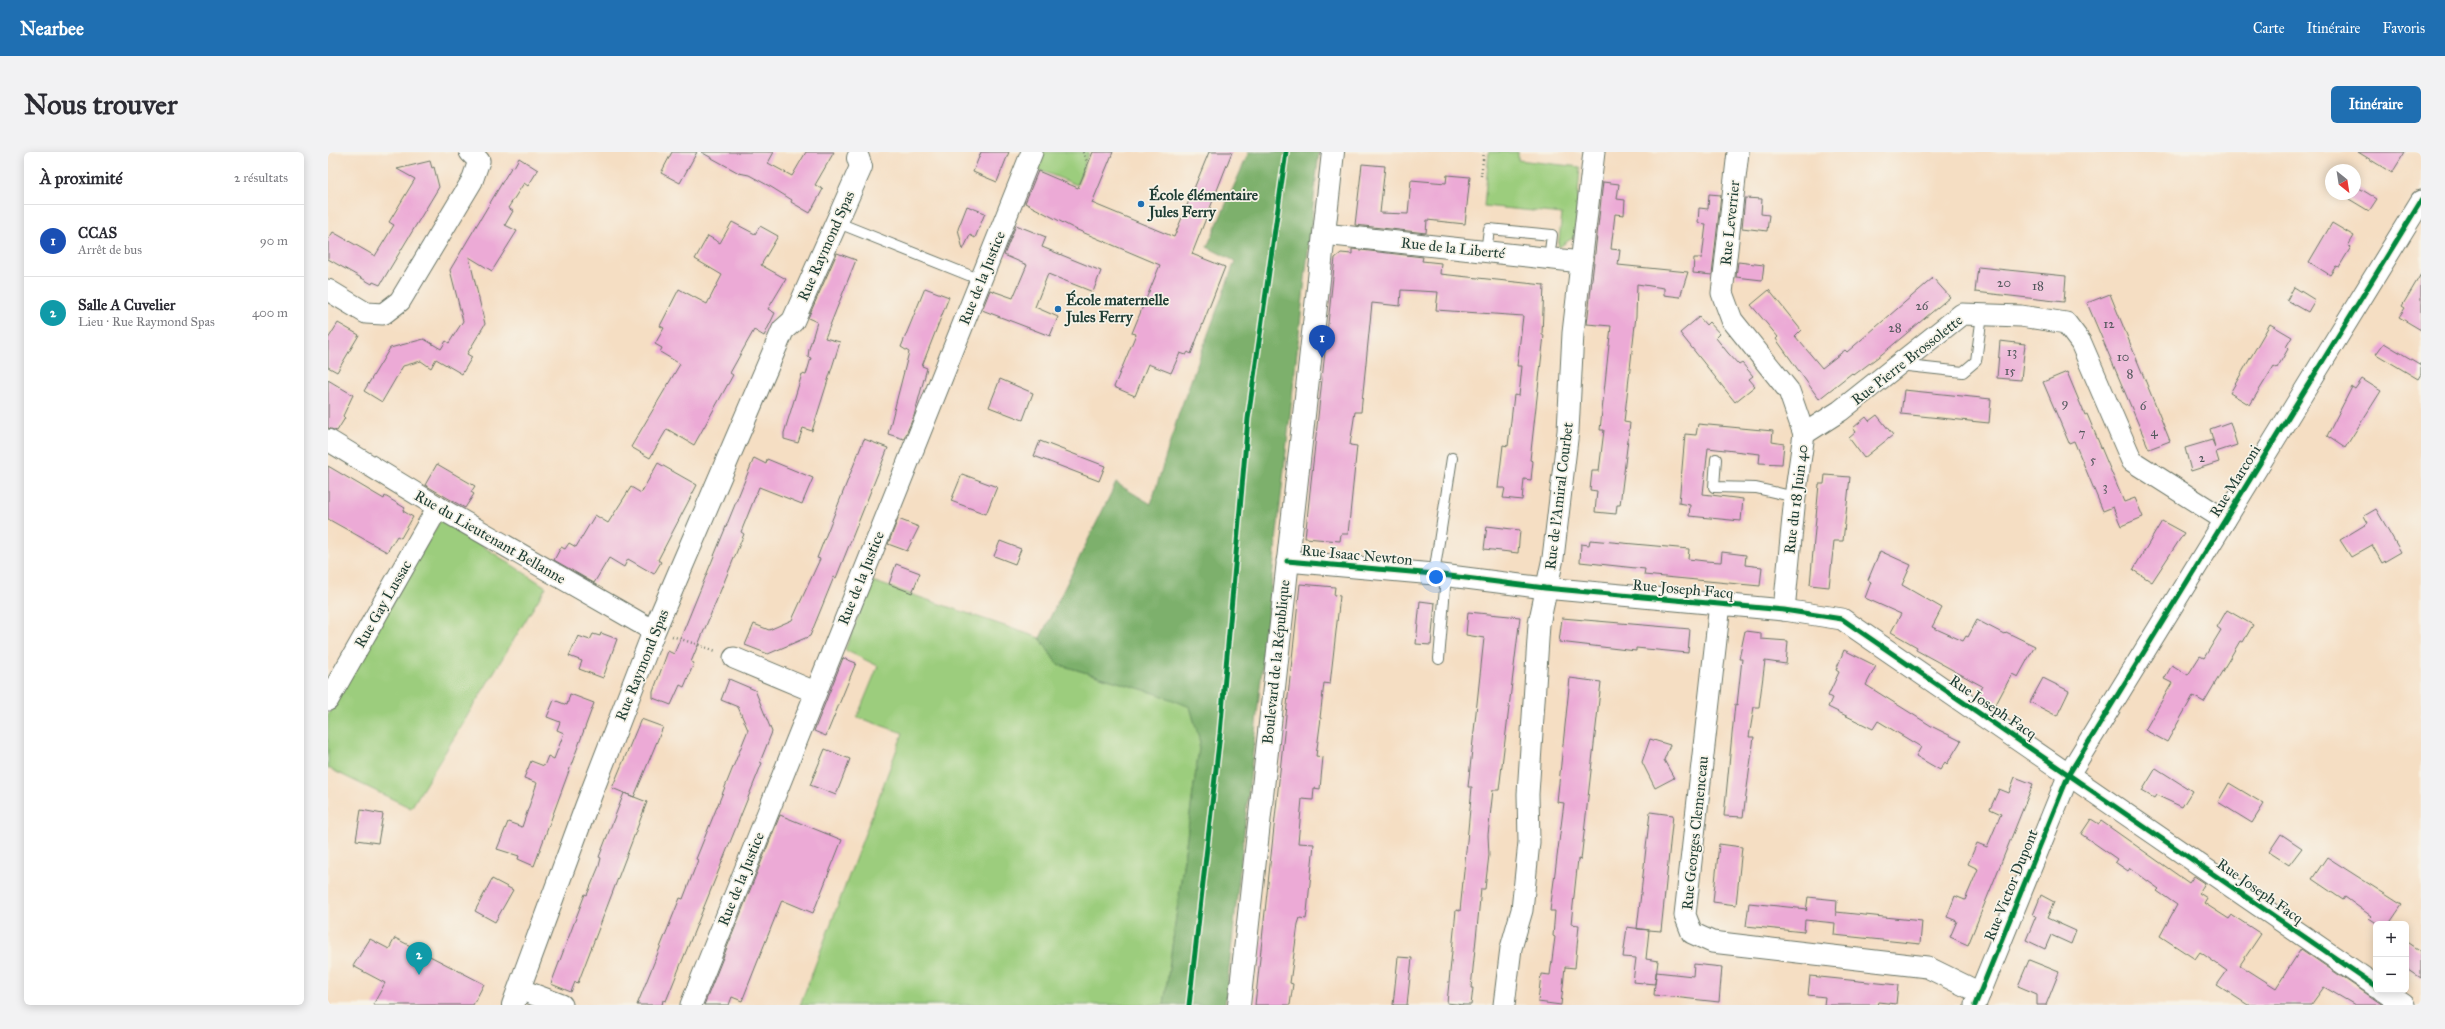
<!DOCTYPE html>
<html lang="fr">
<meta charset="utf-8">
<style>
:root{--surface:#fff;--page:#f2f2f3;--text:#2b2b33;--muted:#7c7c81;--line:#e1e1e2;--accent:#1f6fb2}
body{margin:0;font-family:"IM FELL Great Primer",serif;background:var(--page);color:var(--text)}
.controls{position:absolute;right:12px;bottom:12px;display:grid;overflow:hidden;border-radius:6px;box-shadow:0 2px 10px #0003}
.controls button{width:36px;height:36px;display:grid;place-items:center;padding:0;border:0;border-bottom:1px solid var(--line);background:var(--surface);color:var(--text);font:20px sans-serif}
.compass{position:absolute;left:1997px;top:12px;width:36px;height:36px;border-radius:50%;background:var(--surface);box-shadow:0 2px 10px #0003;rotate:150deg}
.you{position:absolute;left:1108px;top:425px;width:14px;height:14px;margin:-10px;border:3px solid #fff;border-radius:50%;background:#1a73e8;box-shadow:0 0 0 6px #1a73e833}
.badge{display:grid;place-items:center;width:26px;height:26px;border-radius:50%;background:var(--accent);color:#fff;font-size:13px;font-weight:700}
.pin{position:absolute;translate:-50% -33px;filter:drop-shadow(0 1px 2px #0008)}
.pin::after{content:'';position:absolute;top:21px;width:14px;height:12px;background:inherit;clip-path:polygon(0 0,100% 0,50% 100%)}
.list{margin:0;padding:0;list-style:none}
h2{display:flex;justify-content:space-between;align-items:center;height:52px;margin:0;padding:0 16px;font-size:17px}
h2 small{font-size:13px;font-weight:400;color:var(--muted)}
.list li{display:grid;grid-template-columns:26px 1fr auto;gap:12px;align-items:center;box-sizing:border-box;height:72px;padding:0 16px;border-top:1px solid var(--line)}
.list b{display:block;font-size:15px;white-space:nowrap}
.list p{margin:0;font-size:13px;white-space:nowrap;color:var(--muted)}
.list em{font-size:13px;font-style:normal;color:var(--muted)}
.map{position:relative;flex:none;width:2093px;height:853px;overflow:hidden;border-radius:6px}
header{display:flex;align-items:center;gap:24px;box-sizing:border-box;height:56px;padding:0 20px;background:var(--accent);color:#fff}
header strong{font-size:19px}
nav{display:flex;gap:22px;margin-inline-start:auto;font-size:14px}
.intro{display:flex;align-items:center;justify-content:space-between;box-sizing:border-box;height:96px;padding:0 24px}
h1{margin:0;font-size:28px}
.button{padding:10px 18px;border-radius:6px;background:var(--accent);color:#fff;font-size:14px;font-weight:700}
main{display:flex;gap:24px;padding:0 24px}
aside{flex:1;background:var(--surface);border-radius:6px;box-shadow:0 2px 10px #0003}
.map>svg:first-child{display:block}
.green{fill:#9ccd7d;stroke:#5e8558}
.forest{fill:#7db06c;stroke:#4e7650}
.building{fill:#ecaad6}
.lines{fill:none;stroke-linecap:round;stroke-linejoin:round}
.service-casing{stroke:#6a7566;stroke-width:12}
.minor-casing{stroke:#6a7566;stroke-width:23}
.tertiary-casing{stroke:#6a7566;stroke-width:24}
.path{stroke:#6a7566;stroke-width:2.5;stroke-dasharray:1 3;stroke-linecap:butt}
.service{stroke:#fff;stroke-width:10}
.minor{stroke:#fff;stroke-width:21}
.tertiary{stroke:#fff;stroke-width:22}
.cycleway-casing{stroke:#f7f3e8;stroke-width:8}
.cycleway{stroke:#00873e;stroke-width:5}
.poi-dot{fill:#1f6fb2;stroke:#f7f3e8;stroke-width:1.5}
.labels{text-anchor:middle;stroke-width:3.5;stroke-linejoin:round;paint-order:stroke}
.number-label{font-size:13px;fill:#52585c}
.poi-label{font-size:15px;font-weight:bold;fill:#1f3d34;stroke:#f7f3e8;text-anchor:start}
.street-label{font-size:15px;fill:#1f3d34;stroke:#f7f3e8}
</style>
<header>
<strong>Nearbee</strong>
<nav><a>Carte</a><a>Itinéraire</a><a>Favoris</a></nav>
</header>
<div class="intro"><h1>Nous trouver</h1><a class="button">Itinéraire</a></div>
<main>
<aside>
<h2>À proximité<small>2 résultats</small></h2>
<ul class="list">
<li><span class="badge" style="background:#1a4fb4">1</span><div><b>CCAS</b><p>Arrêt de bus</p></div><em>90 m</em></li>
<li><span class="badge" style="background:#0f9aa8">2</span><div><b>Salle A Cuvelier</b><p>Lieu · Rue Raymond Spas</p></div><em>400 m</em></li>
</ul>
</aside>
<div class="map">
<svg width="2093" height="853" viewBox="0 0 2093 853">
<rect width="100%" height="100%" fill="#f7f3e8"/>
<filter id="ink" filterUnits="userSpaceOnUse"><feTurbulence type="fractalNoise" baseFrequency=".025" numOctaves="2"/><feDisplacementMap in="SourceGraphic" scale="8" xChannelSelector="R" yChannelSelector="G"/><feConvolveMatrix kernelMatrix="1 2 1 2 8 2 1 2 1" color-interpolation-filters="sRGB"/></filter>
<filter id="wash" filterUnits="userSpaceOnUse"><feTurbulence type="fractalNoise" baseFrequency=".012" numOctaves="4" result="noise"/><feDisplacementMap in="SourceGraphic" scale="16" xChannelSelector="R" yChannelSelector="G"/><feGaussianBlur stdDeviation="0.9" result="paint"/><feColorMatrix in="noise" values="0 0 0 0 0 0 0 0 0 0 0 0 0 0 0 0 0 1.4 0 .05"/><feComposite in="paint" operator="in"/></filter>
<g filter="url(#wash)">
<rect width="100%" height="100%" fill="#f5dec3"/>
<g class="green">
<polygon points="712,0 761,0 749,33 706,16"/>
<polygon points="1161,0 1190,0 1190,8 1252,15 1247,84 1230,96 1234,62 1156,54"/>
<polygon points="113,367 218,435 83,656 0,616 0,562"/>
<polygon points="544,429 712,486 729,512 830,542 862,554 872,589 836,853 472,853 575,581 529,565 550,514 517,498"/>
</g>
<polygon class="forest" points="921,0 991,0 897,853 836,853 872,589 862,555 830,542 729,512 712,486 788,331 823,352 851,261 907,109 879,95"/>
<g id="blocks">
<g class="building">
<polygon points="344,0 369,0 352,31 333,21"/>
<polygon points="373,0 446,0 440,11 464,24 478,0 506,0 487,33 495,37 482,61 463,50 464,48 443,35 421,23 411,21"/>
<polygon points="653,0 681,0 669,30 645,20"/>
<polygon points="765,0 785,0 764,51 846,85 881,0 904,0 864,102 897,115 863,202 860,200 858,203 852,201 843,221 820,212 807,244 786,235 808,182 804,181 832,113 747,77 697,51 710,19 750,36"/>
<polygon points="2030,0 2077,0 2064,21"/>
<polygon points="191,6 210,18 200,34 196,31 180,56 185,59 177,73 189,79 164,119 141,105 157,172 139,202 144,205 134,222 108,207 103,216 93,209 75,214 54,250 36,239 62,196 96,187 113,197 118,189 121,191 135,169 122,118 184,14 186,15"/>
<polygon points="102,9 104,16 106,15 111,35 52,133 45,130 44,132 0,107 0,88 5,80 47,104 66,73 61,70 87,27 69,17"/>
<polygon points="1034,12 1057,14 1052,61 1080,62 1083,28 1118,31 1119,23 1142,25 1137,72 1099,68 1098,81 1027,73"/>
<polygon points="1275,30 1291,32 1289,47 1297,48 1296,63 1287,62 1283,97 1292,98 1290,113 1360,120 1352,145 1336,143 1336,136 1309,132 1308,164 1296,270 1302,271 1292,353 1289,353 1288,362 1267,360 1269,339 1262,338 1264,319 1271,319 1276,278 1272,278 1283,174 1259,172"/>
<polygon points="2028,34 2049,47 2041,59 2021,47 2023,42 2027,42"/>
<polygon points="1381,42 1393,43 1384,123 1365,121 1366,106 1374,106 1378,72 1370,71 1371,56 1380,57"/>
<polygon points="1417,46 1434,47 1433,62 1441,63 1439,79 1414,76"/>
<polygon points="639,54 657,61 647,86 642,83 635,98 630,77"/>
<polygon points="404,70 427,82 432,74 450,84 433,113 458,127 440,157 447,161 436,184 426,178 402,221 405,223 366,293 339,277 322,306 303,295 352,212 332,200 334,196 327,192 336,176 332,174 351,137 379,152 394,123 367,107 380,84 392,91"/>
<polygon points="2004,71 2026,84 2020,94 2023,95 2011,115 2008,114 2002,123 1981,110"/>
<polygon points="688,73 718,85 714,95 773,119 765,140 720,122 707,155 730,165 722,184 654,158 662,138 685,146 699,113 676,103"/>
<polygon points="1024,97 1095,105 1094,109 1113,111 1112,122 1216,133 1214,183 1216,183 1202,308 1205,309 1203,328 1196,327 1194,348 1175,346 1177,336 1170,336 1175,293 1180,294 1186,243 1191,244 1194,214 1189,214 1195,164 1108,158 1110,140 1073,138 1072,154 1044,151 1033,260 1027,260 1022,293 1029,294 1020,382 1013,382 1012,389 977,386 1007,106 1013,101 1024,102"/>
<polygon points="509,101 528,108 497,186 512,190 484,279 475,276 470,291 456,287 456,281 474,222 478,223 483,206 480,205 481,197 489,170 480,166"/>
<polygon points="1410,110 1436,113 1434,128 1408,125"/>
<polygon points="1650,115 1738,124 1736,150 1647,140"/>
<polygon points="2093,122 2093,178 2071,165 2077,156 2074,154"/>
<polygon points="1605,126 1622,145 1554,202 1526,223 1524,221 1491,247 1448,187 1450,185 1423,153 1441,138 1473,178 1467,184 1494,216 1517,198 1519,200"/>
<polygon points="1966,135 1987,148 1980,160 1959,148"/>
<polygon points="597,136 621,145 594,214 599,216 586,264 576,287 560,282 581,200 573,195"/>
<polygon points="1782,142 1842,289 1821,297 1759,151"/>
<polygon points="1371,165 1378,173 1381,170 1392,182 1388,186 1400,201 1411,213 1414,211 1425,224 1421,227 1427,234 1407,250 1352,181"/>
<polygon points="10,171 31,183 9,220 0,215 0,187"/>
<polygon points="1942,172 1964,185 1958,195 1960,197 1949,216 1946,214 1922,253 1902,241"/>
<polygon points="1672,189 1697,192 1693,228 1669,226"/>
<polygon points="2056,191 2093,213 2093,222 2090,227 2048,202"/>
<polygon points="1739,220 1757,263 1759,262 1796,350 1807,346 1815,365 1793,374 1785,355 1775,359 1746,289 1741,291 1715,230"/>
<polygon points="672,227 705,241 695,268 661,255"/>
<polygon points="2034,227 2053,239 2017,296 1999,284 2024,235 2027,237"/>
<polygon points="0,228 25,243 15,264 17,266 9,279 0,276"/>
<polygon points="1576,238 1663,247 1661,271 1573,262"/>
<polygon points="1549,263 1565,283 1536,306 1521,286 1528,280 1525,276 1532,270 1538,265 1541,269"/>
<polygon points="1902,270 1909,293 1888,300 1891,310 1863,319 1857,296 1884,288 1887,295 1882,277"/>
<polygon points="1370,272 1445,279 1444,290 1456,292 1454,312 1431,311 1432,302 1380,296 1375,342 1415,347 1413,369 1361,364 1362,353 1351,351 1357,282 1368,283"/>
<polygon points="536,287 560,296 508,426 506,425 482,484 440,502 417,493 426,472 441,478 464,468 492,407 489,406"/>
<polygon points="712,289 777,314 771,329 706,304"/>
<polygon points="426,306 438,312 439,307 485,326 474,352 431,335 413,380 416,382 363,510 366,511 356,535 352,533 343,553 325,546 325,540 340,499 346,502"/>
<polygon points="330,311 369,333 330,408 333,410 326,422 300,407 296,415 281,406 266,431 226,408 233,395 237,397 241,391 248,395 267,363 280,371 303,335 313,341"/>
<polygon points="109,312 147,334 143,340 146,342 137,356 97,333"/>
<polygon points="0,314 56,347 57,344 77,356 75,359 85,365 73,386 69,384 59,400 0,367"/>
<polygon points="634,322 669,335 658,362 623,349"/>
<polygon points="1497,323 1522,325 1515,389 1506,389 1501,435 1482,433 1491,332 1496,332"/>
<polygon points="2048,357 2073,400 2054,411 2044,393 2023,405 2012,388 2040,371 2036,364"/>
<polygon points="570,367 591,375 579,399 560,392"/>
<polygon points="1834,369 1856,381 1824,430 1805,418"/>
<polygon points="1159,374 1192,378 1190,401 1156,397"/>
<polygon points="1262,388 1361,397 1360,407 1377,409 1393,410 1394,400 1418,403 1417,413 1434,415 1432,434 1316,423 1317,417 1252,410 1253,392 1261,393"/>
<polygon points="672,389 693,397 687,412 666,404"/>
<polygon points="1552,399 1583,413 1574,433 1614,456 1604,475 1635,489 1638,484 1640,485 1649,468 1676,482 1678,480 1707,494 1690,525 1684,522 1666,556 1649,543 1654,534 1588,498 1589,495 1563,480 1573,462 1537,446 1543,430 1540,428"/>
<polygon points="568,412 592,421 584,441 561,432"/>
<polygon points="972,432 1007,435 1006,443 1012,444 1002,532 996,531 992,566 993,566 988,604 995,605 992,637 986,636 985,648 974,647 970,691 986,692 979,760 978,767 972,766 970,772 962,831 965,832 962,853 927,853"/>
<polygon points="1092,449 1107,451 1103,493 1088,492"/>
<polygon points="1899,458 1925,473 1915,490 1912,489 1876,550 1865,544 1839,590 1817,578 1844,531 1836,527 1844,513 1860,523 1872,504 1876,506 1893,478 1889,475"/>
<polygon points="1140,460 1192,465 1171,638 1165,638 1160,683 1161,703 1157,737 1153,737 1143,836 1145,836 1143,853 1136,853 1119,851 1128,758 1132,759 1139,689 1144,635 1140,635 1156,486 1138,483"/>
<polygon points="1234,466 1362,477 1360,501 1308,496 1308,499 1231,490"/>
<polygon points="1417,479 1433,481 1433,487 1460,489 1458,512 1437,509 1431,555 1426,555 1421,585 1426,585 1415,665 1396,664 1407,552 1409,553 1414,507 1411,507"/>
<polygon points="273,481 289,487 275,526 251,517 254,509 241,504 250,484 262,488 265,482 272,484"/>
<polygon points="1516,498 1548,514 1538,533 1605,575 1633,589 1619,612 1617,610 1612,618 1588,604 1593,595 1550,569 1545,577 1500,555 1504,546 1500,544 1511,520 1508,518"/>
<polygon points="515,506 528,511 498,584 486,579"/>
<polygon points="1242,526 1273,530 1253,708 1250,707 1243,772 1251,773 1247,816 1237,815 1233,853 1210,850 1213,822 1222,823 1227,785 1225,784 1227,759 1222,759 1236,651 1229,650"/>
<polygon points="1715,526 1741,539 1729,564 1702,550"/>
<polygon points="401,527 427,538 444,580 432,610 434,611 338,849 335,848 334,853 309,853 352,746 355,747 370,708 368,707 420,578 410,555 393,548"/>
<polygon points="242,542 266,551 206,714 190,707 191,704 169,697 180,670 194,675 209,631 196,626 203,609 216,614 220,604 226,607 236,581 229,578 232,570 219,565 226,548 239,553"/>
<polygon points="313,567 335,575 306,645 284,636"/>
<polygon points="1322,587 1342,593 1336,608 1346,626 1327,636 1314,610"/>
<polygon points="497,597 522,607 508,643 482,633"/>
<polygon points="1828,616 1864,639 1854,655 1828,643 1826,646 1814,639"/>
<polygon points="1687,625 1705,632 1640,793 1622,785 1629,769 1619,765 1627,744 1637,748 1650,717 1640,712 1649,691 1659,695 1673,662 1662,657 1671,637 1681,641"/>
<polygon points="1901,631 1936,652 1924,671 1890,650"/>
<polygon points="296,641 319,650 250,831 247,830 243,840 223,832 257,742 259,743 271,714 273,706 271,705"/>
<polygon points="33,658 55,662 50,691 28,688"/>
<polygon points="1322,660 1345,663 1333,779 1309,777"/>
<polygon points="452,663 514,688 485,761 454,748 414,849 404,845 401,853 376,853"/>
<polygon points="1763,667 1771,672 1773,669 1861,731 1866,724 1877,731 1871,741 1879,746 1876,751 1901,767 1904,763 1933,782 1912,813 1948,836 1973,797 2055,853 2027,853 1996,835 1983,853 1920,853 1889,833 1899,819 1872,800 1867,807 1832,784 1849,753 1829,739 1831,737 1817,727 1802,716 1800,719 1787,710 1789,707 1753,682"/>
<polygon points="1953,682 1974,696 1961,713 1941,700"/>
<polygon points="1391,692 1414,695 1408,753 1385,750"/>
<polygon points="1999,705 2074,753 2061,772 2050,772 2041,766 2043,764 2017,745 2015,748 1984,727"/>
<polygon points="164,727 185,738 167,770 147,759"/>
<polygon points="1713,743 1726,750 1719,766 1748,779 1743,792 1723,783 1717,797 1698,788 1708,764 1705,763"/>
<polygon points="1480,745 1509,748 1508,764 1508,760 1594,769 1592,792 1506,783 1507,771 1477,768 1476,780 1418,774 1421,751 1479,757 1478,759"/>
<polygon points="1299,775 1321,778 1318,807 1330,809 1327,832 1305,830 1308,806 1295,805"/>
<polygon points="67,786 156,832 145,853 45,853 57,831 25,814 42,787 61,797"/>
<polygon points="2078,789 2093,799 2093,826 2078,816"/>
<polygon points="1070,805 1084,806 1079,853 1065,853"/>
<polygon points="1701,808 1731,820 1718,853 1709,853 1709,842 1690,834"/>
<polygon points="1366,812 1394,815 1391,850 1326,843 1328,820 1365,824"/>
<polygon points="1482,824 1570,833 1568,852 1550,850 1549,853 1496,853 1497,845 1480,843"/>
</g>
</g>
</g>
<g filter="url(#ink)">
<use href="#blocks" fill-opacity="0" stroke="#6a7566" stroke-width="1"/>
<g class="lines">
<g class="service-casing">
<g id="service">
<polyline points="508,70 653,128"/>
<polyline points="1158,100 1161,77 1224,83 1221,107"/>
<polyline points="1571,213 1635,220 1648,209 1654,163"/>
<polyline points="1388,307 1386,335 1428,336 1467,345"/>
<polyline points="1106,422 1124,306"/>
<polyline points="1111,507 1118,424"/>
</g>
</g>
<g class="minor-casing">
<g id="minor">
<polyline points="1410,0 1394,141 1404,168 1461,239 1476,282 1467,345 1456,458"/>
<polyline points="996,82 1253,110"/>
<polyline points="0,138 38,161 55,162 72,149 144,29 151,9 142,0"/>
<polyline points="1476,282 1512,259 1634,162 1693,164 1738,171 1753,191 1804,309 1897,368"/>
<polyline points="0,288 110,355 326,479"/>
<polyline points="959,409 1106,422 1217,436 1456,458 1514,467 2048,834"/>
<polyline points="1392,452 1357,763 1364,781 1384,790 1599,815 1652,841"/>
<polyline points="406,506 487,540"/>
<polyline points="0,548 110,355"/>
<polyline points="191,837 234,853"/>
<polyline points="2054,838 2076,853"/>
<polyline points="363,853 704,0"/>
<polyline points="1176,853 1183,796 1194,758 1201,690 1200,642 1211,472 1225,406 1240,279 1245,181 1266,0"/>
<polyline points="1647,853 1741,622 2093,49"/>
</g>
</g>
<g class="tertiary-casing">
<g id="tertiary">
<polyline points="185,853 258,655 326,479 455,178 465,169 533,15 530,6"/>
<polyline points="911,853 1005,0"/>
</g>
</g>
<g class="path">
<polyline points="755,0 759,10"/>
<polyline points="1153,24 1156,0"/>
<polyline points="344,484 388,499"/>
</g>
<use href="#service" class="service"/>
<use href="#minor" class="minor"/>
<use href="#tertiary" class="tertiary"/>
<g class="cycleway-casing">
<g id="cycleway">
<polyline points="959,409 1106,422 1217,436 1456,458 1514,467 2048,834"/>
<polyline points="861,853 892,582 920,267 958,0"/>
<polyline points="1647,853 1741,622 2093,49"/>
</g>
</g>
<use href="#cycleway" class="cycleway"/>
</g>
</g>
<g class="poi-dot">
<circle cx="813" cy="52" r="4"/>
<circle cx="730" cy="157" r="4"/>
</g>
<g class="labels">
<g class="number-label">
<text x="1676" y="135">20</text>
<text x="1710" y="138">18</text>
<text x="1594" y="158">26</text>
<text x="1781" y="176">12</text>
<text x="1567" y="180">28</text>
<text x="1684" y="204">13</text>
<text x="1795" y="209">10</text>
<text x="1682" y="223">15</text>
<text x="1802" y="226">8</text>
<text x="1737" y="255">9</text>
<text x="1815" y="258">6</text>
<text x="1826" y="284">4</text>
<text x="1754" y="285">7</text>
<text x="1874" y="310">2</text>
<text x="1765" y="312">5</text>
<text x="1777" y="339">3</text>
</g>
<g class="poi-label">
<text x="821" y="48">École élémentaire<tspan x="821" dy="17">Jules Ferry</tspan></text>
<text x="738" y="153">École maternelle<tspan x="738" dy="17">Jules Ferry</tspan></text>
</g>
<g class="street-label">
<text transform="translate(1402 71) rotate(-84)" y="5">Rue Leverrier</text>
<text transform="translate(498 94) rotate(-66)" y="5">Rue Raymond Spas</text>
<text transform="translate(1125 96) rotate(6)" y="5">Rue de la Liberté</text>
<text transform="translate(654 126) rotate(-68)" y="5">Rue de la Justice</text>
<text transform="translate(1579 208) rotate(-38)" y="5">Rue Pierre Brossolette</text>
<text transform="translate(1907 329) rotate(-58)" y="5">Rue Marconi</text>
<text transform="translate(1231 344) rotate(-83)" y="5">Rue de l'Amiral Courbet</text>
<text transform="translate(1468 347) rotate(-83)" y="5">Rue du 18 Juin 40</text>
<text transform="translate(162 385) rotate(30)" y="5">Rue du Lieutenant Bellanne</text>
<text transform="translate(1029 403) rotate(5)" y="5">Rue Isaac Newton</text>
<text transform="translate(533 426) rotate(-68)" y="5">Rue de la Justice</text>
<text transform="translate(1355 437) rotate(5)" y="5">Rue Joseph Facq</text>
<text transform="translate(55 452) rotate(-60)" y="5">Rue Gay Lussac</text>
<text transform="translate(948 510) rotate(-84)" y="5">Boulevard de la République</text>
<text transform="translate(314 513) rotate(-68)" y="5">Rue Raymond Spas</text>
<text transform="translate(1665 555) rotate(34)" y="5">Rue Joseph Facq</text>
<text transform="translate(1367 681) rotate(-84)" y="5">Rue Georges Clemenceau</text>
<text transform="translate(413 727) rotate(-68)" y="5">Rue de la Justice</text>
<text transform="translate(1683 733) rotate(-68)" y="5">Rue Victor Dupont</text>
<text transform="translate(1932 739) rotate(35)" y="5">Rue Joseph Facq</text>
</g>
</g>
</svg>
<div class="controls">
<button>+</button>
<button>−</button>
</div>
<svg class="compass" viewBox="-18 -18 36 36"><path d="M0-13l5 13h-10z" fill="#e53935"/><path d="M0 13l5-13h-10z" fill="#7c7c81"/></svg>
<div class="you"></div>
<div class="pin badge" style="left:994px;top:206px;background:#1a4fb4">1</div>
<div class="pin badge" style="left:91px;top:823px;background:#0f9aa8">2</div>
</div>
</main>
